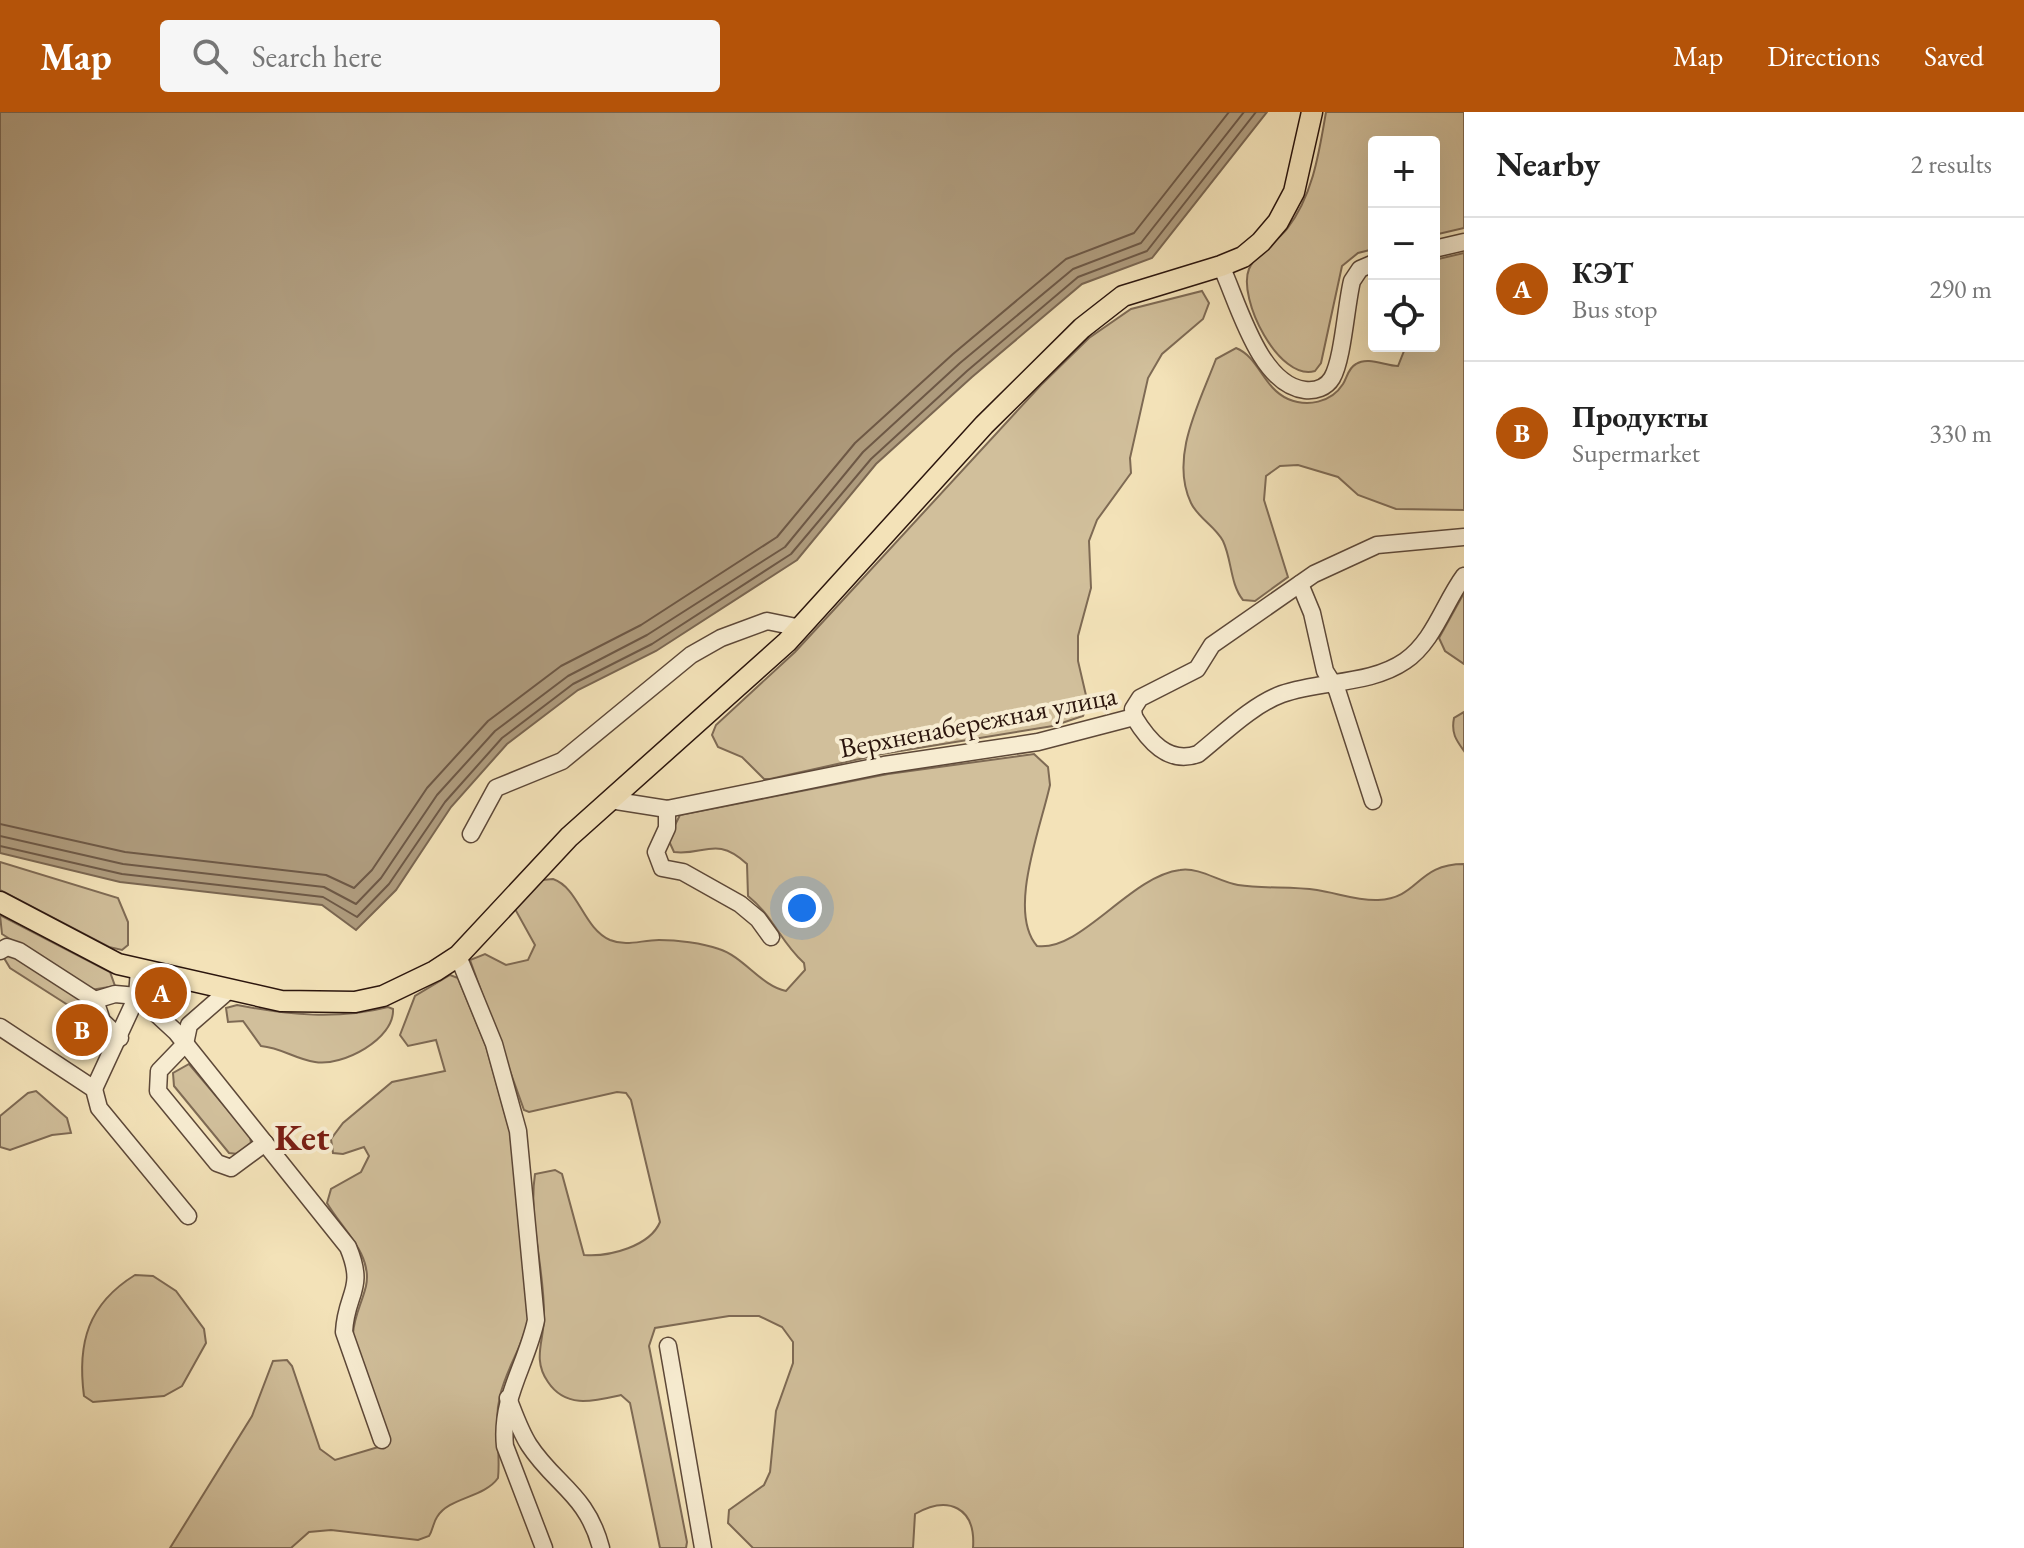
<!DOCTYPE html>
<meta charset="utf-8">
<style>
:root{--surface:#fff;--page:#f6f6f6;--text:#222;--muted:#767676;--line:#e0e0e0;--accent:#b45309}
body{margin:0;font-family:"EB Garamond",serif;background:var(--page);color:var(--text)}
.controls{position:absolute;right:24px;top:24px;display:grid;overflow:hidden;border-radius:8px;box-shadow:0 8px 32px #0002}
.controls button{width:72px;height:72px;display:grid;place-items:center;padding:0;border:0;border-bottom:2px solid var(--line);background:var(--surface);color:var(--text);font:40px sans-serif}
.you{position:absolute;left:802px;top:796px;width:28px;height:28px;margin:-20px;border:6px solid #fff;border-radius:50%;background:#1a73e8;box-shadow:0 0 0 12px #1a73e833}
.badge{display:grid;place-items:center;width:52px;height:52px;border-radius:50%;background:var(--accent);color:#fff;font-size:26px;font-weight:700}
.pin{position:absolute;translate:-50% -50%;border:4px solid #fff;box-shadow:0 2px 8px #0006}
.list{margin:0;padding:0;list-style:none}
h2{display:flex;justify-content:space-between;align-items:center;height:104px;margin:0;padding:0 32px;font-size:34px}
h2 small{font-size:26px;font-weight:400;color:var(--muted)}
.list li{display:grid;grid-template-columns:52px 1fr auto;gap:24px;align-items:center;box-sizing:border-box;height:144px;padding:0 32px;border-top:2px solid var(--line)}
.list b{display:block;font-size:30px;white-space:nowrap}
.list p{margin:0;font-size:26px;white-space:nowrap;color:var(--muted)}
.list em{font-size:26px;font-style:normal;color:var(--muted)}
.icon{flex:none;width:44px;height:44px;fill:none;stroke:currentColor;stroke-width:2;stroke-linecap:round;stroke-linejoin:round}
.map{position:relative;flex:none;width:1464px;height:1436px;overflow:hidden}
header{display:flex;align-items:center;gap:48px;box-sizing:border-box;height:112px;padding:0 40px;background:var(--accent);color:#fff}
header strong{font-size:38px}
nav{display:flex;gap:44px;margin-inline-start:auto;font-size:28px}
.search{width:560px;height:72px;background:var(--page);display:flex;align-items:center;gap:20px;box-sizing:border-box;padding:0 28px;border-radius:8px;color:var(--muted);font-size:30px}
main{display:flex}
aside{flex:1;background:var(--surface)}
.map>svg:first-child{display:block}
.green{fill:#d1bf9b;stroke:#7e6a54;stroke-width:2}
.water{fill:#af9c7e;stroke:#7a6651;stroke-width:2}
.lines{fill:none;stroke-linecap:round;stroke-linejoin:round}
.shore{stroke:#6d5846;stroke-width:2}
.minor-casing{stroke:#5d4838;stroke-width:19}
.major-casing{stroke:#2b150d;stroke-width:23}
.minor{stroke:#f7ecd1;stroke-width:16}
.major{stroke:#f3e2b8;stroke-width:20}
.labels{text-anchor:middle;stroke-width:8;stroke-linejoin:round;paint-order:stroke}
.street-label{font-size:28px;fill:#2b150d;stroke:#f7ecd1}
.district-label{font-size:36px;font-weight:bold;fill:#7a1f14;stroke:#f7ecd1}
</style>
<header>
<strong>Map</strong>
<div class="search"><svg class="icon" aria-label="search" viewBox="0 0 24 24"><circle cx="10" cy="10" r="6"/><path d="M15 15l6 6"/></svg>Search here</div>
<nav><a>Map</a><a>Directions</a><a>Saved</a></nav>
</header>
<main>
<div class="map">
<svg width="1464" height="1436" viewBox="0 0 1464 1436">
<rect width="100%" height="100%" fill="#f3e2b8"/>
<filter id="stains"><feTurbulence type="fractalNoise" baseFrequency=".0025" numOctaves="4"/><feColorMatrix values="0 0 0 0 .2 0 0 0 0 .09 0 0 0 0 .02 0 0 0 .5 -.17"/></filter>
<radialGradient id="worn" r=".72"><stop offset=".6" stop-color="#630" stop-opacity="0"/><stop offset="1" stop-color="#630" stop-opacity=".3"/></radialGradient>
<g class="green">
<path d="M1326,0H1464V116L1434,123V30H1374V137L1358,141L1342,154L1321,251L1315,259C1279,270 1237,186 1249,157C1255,142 1277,130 1287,117C1313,83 1319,41 1326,0Z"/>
<path d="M1464,141V398L1396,397L1358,383L1338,365L1298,353L1280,354L1266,364L1264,388L1288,465L1255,489L1243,488C1230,472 1232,448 1223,429C1215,414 1198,406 1191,391C1169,345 1200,290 1216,247L1236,236C1259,245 1263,276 1288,287C1307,295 1331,291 1343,272C1347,266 1348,256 1356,252C1368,244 1385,254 1398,254L1406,234H1434V148Z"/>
<polygon points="1202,179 1209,191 1203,207 1162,242 1148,266 1130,346 1131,361 1097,408 1089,429 1091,476 1078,524 1078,549 1088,592 1083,604 1053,614 882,642 770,667 764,667 742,645 718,635 712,623 716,613 795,540 1041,273 1089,226 1131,197"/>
<polygon points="1464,481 1464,552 1445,539 1439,526"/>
<path d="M1464,600V639C1456,628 1451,621 1454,606Z"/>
<path d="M1034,642L1048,655L1050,673C1041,715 1007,800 1037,834C1081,840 1130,764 1180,758C1200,755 1219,770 1238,773C1264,777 1291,774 1317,778C1337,781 1358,789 1378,788C1420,786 1416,752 1464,752V1436H973C976,1395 948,1383 915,1402L913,1436H753L728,1411L729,1398L764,1373L770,1360L776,1299L793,1251V1230L782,1215L759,1204H729L655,1216L649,1234L687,1430L686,1436H660L630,1291L621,1283C594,1289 566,1297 548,1270C532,1247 544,1229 544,1205C545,1158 528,1108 535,1062L555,1058L562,1062L584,1143C610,1145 650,1134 660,1110L631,988L626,981L617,980L529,1000L524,998L470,848L485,842L506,853L528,848L535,833L515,797L542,768L553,767C579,776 583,816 610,828C627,835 641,828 659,828C677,828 702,831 719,837C744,845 761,874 786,879L805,858L804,851C779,828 775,806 748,784L747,752C716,723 704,744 674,740L668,727L680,703L888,662Z"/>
<polygon points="0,750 118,786 128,810 128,833 122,838 109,835 0,778"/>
<polygon points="0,803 110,860 115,874 91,878 2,822"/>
<polygon points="12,841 82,889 82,892 71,895 10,856 4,846"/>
<path d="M450,863L458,866L486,934L510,1020L529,1206C523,1234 506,1257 500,1284C493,1312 501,1338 498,1366C484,1386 449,1385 437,1405C433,1411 433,1418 429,1424L418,1428L331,1418L309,1420L291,1436H170L252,1304L273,1249L287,1248L292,1254L320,1337L335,1348L385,1333L353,1222C354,1204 362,1191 366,1174C373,1142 341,1116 327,1091L331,1077L361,1060L369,1044L364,1035L343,1042L333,1041L331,1027L343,1011L392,970L445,959L436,928L408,934L400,923L415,884Z"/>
<path d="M237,893C289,903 337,908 388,895L393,897C395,927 342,955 315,950C295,947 282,936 261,934L243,909L228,910L226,896Z"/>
<polygon points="189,952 250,1024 251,1031 238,1042 229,1041 174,974 173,961"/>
<polygon points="36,979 67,1006 71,1021 52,1023 10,1038 0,1035 0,1004 28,981"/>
<path d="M135,1163L153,1164L176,1179L204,1217L206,1231L182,1274L164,1284L93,1290L84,1284C77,1231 88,1192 135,1163Z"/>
</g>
<polygon class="water" points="0,0 1267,0 1152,146 1082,172 972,265 876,352 797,448 656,539 578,578 507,632 451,695 396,778 356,818 322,793 120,770 0,741"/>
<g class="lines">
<g class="shore">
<polyline points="0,712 125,740 326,763 354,776 372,758 427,676 488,609 561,554 641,513 777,425 855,331 953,242 1066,147 1134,121 1229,0"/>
<polyline points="0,724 123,752 324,775 356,792 381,766 437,683 495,619 568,564 647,523 785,435 863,340 960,251 1073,157 1141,131 1244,0"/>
<polyline points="0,734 122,762 323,785 357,805 389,772 445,690 502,626 573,572 652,532 791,442 871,347 967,259 1078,165 1147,139 1256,0"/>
</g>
<g class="minor-casing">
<g id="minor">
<polyline points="1434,137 1464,130"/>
<path d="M1221,154C1238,190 1259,273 1305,278C1315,279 1326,276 1332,266C1343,247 1346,193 1352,169L1360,157L1374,151"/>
<polyline points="1300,472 1312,501 1325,559 1337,578 1373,689"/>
<polyline points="1134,605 1133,597 1140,586 1197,557 1212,533 1314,462 1377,433 1464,425"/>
<path d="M610,688L667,697L884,653L1038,630L1134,605C1148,628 1168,653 1198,642C1223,622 1252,593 1282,582C1322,568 1370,573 1405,549C1434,529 1444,491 1464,464"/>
<polyline points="667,697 667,716 656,740 662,756 683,760 740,792 758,807 771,825"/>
<polyline points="471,722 496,676 562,649 691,543 721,526 767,509 801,516"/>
<polyline points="0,839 7,835 19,839 95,888 102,909 120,926"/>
<path d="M458,844L494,932L518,1019L536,1208C527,1252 500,1286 505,1334L544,1436"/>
<polyline points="228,879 189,913 185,932 159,959 158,979 217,1051 231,1056 265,1031"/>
<path d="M95,888L115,882L137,884L176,920L348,1135C366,1178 346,1180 344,1220L382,1328"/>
<polyline points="0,915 94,977 99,996 188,1104"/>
<polyline points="94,977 137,884 139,858"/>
<polyline points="668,1234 703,1436"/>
<path d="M508,1286C514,1301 520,1319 529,1333C555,1373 587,1382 601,1436"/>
</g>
</g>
<g class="major-casing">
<polyline id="major" points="0,790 118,852 281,889 355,890 383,884 435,859 458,844 569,725 787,530 984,313 1082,216 1123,184 1221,154 1243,145 1261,130 1278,110 1294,80 1312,0"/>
</g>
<use href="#minor" class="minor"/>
<use href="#major" class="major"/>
</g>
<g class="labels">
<g class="street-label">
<text transform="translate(978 609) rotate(-11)" y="10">Верхненабережная улица</text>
</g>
<g class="district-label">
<text x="302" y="1038">Ket</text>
</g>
</g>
<rect width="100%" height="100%" filter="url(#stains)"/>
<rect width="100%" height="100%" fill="url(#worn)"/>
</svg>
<div class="controls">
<button>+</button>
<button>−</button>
<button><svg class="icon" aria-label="locate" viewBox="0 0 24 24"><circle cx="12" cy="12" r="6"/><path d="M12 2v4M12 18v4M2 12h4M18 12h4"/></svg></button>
</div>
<div class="you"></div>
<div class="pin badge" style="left:161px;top:881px">A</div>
<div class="pin badge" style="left:82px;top:918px">B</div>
</div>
<aside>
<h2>Nearby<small>2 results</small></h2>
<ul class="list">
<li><span class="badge">A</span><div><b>КЭТ</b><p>Bus stop</p></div><em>290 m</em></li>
<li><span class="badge">B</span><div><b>Продукты</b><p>Supermarket</p></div><em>330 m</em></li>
</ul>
</aside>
</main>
